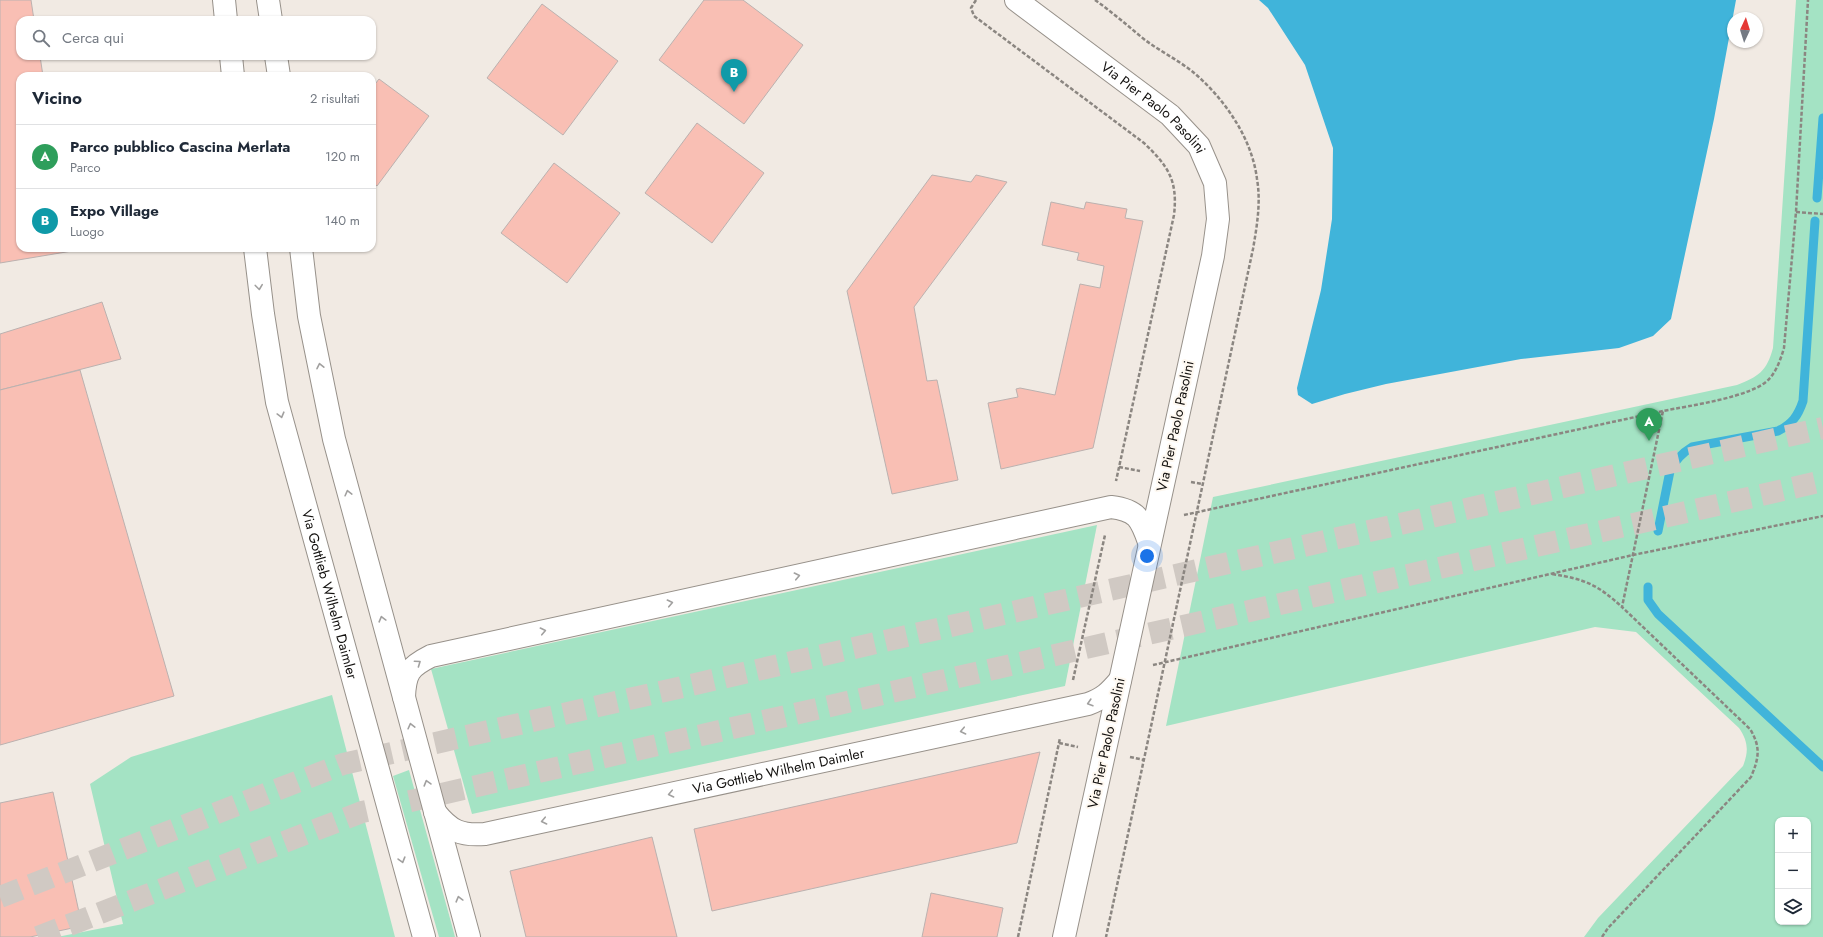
<!DOCTYPE html>
<html lang="it">
<meta charset="utf-8">
<style>
:root{--surface:#fff;--page:#f2f2f3;--text:#1f2937;--muted:#747a83;--line:#e0e1e3;--accent:#7d61dc}
body{margin:0;font-family:Jost,sans-serif;background:var(--page);color:var(--text)}
.controls{position:absolute;right:12px;bottom:12px;display:grid;overflow:hidden;border-radius:8px;box-shadow:0 1px 3px #0004}
.controls button{width:36px;height:36px;display:grid;place-items:center;padding:0;border:0;border-bottom:1px solid var(--line);background:var(--surface);color:var(--text);font:20px sans-serif}
.compass{position:absolute;left:1727px;top:12px;width:36px;height:36px;border-radius:50%;background:var(--surface);box-shadow:0 1px 3px #0004;rotate:4deg}
.you{position:absolute;left:1147px;top:556px;width:14px;height:14px;margin:-10px;border:3px solid #fff;border-radius:50%;background:#1a73e8;box-shadow:0 0 0 6px #1a73e833}
.badge{display:grid;place-items:center;width:26px;height:26px;border-radius:50%;background:var(--accent);color:#fff;font-size:13px;font-weight:700}
.pin{position:absolute;translate:-50% -33px;filter:drop-shadow(0 1px 2px #0008)}
.pin::after{content:'';position:absolute;top:21px;width:14px;height:12px;background:inherit;clip-path:polygon(0 0,100% 0,50% 100%)}
.list{margin:0;padding:0;list-style:none}
h2{display:flex;justify-content:space-between;align-items:center;height:52px;margin:0;padding:0 16px;font-size:17px}
h2 small{font-size:13px;font-weight:400;color:var(--muted)}
.list li{display:grid;grid-template-columns:26px 1fr auto;gap:12px;align-items:center;box-sizing:border-box;height:64px;padding:0 16px;border-top:1px solid var(--line)}
.list b{display:block;font-size:15px;white-space:nowrap}
.list p{margin:0;font-size:13px;white-space:nowrap;color:var(--muted)}
.list em{font-size:13px;font-style:normal;color:var(--muted)}
.icon{flex:none;width:22px;height:22px;fill:none;stroke:currentColor;stroke-width:2;stroke-linecap:round;stroke-linejoin:round}
.map{position:relative;flex:none;width:1823px;height:937px;overflow:hidden}
.search{position:absolute;background:var(--surface);box-shadow:0 1px 3px #0004;left:16px;top:16px;width:360px;height:44px;display:flex;align-items:center;gap:10px;box-sizing:border-box;padding:0 14px;border-radius:12px;color:var(--muted);font-size:15px}
.panel{position:absolute;background:var(--surface);box-shadow:0 1px 3px #0004;left:16px;top:72px;width:360px;height:180px;border-radius:12px}
.map>svg:first-child{display:block}
.green{fill:#a4e3c4;fill-rule:evenodd}
.water{fill:#40b4da}
.lines{fill:none;stroke-linecap:round;stroke-linejoin:round}
.stream{stroke:#40b4da;stroke-width:9}
.building{fill:#f9bfb4;stroke:#bbb1af}
.trunk-tunnel{stroke:#d0c9c3;stroke-width:22;stroke-dasharray:22 11;stroke-linecap:butt}
.minor-casing{stroke:#97918a;stroke-width:24}
.path{stroke:#8b8681;stroke-width:2.5;stroke-dasharray:4 2;stroke-linecap:butt}
.minor{stroke:#fff;stroke-width:22}
.oneway{stroke:#a1a09f}
.labels{text-anchor:middle;stroke-width:4;stroke-linejoin:round;paint-order:stroke}
.street-label{font-size:14px;fill:#13110f;stroke:#fef8f0}
</style>
<div class="map">
<svg width="1823" height="937" viewBox="0 0 1823 937">
<rect width="100%" height="100%" fill="#f1eae3"/>
<g class="green">
<path d="M1796,0H1823V937H1584L1598,918L1743,766C1749,751 1748,741 1739,728L1636,632L1595,627L1166,726L1213,497L1737,385C1758,377 1767,371 1773,348ZM1778,820H1808V922H1778Z"/>
<polygon points="1097,525 1065,686 472,814 431,669"/>
<polygon points="332,695 395,937 57,937 123,924 90,784 131,757"/>
<polygon points="409,770 451,922 455,937 439,937 393,776"/>
</g>
<polygon class="water" points="1259,0 1736,0 1714,119 1671,319 1653,336 1619,348 1521,359 1386,384 1345,394 1312,404 1298,395 1297,388 1321,290 1332,219 1333,148 1305,65 1268,8"/>
<g class="lines">
<g class="stream">
<polyline points="1817,198 1823,118"/>
<path d="M1658,531L1670,471C1675,460 1682,453 1692,447L1778,431C1792,424 1798,416 1803,401L1815,221"/>
<polyline points="1648,587 1648,600 1658,614 1823,767"/>
</g>
</g>
<g class="building">
<polygon points="0,0 31,0 34,20 20,20 20,56 40,56 43,76 20,76 20,248 72,248 72,251 0,263"/>
<polygon points="704,0 743,0 803,45 744,124 659,60"/>
<polygon points="542,4 618,61 563,135 487,78"/>
<polygon points="379,79 429,116 377,186 372,182 372,88"/>
<polygon points="697,123 764,173 712,243 645,193"/>
<polygon points="554,163 620,213 567,283 501,233"/>
<polygon points="932,175 971,182 976,175 1007,182 914,307 927,381 937,380 958,480 892,494 847,291"/>
<polygon points="1051,202 1084,209 1086,202 1127,209 1125,218 1143,221 1093,448 1001,469 988,403 1018,397 1016,389 1020,388 1055,395 1080,284 1100,288 1104,266 1077,260 1079,253 1042,245"/>
<polygon points="102,302 121,359 0,390 0,334"/>
<polygon points="80,370 174,696 0,745 0,390"/>
<polygon points="1040,752 1017,843 712,911 694,829"/>
<polygon points="53,792 82,926 30,937 0,937 0,803"/>
<polygon points="652,837 677,937 526,937 510,871"/>
<polygon points="931,893 1003,908 997,937 922,937"/>
</g>
<g class="lines">
<g class="trunk-tunnel">
<polyline points="0,897 343,764 1823,428"/>
<polyline points="38,937 362,812 1823,481"/>
</g>
<g class="minor-casing">
<g id="minor">
<polyline points="224,0 226,20"/>
<polyline points="268,0 271,20"/>
<path id="s1" d="M1016,0L1170,115L1199,146L1215,183L1218,219L1213,256L1064,937"/>
<polyline points="231,56 233,76"/>
<polyline points="276,56 279,76"/>
<path id="s2" d="M255,248L263,314L277,402L424,937"/>
<polyline points="301,248 309,316 334,439 469,937"/>
<path d="M404,697C405,673 409,667 431,656L1111,507C1137,510 1141,519 1149,542"/>
<path id="s3" d="M435,812C450,831 461,836 485,834L1088,704C1104,698 1109,693 1120,680"/>
</g>
</g>
<g class="path">
<path d="M976,0L971,8L974,16L1144,143C1168,166 1178,180 1174,215L1116,481"/>
<path d="M1095,0C1112,12 1128,26 1145,40C1160,51 1178,60 1193,72C1224,98 1252,138 1257,179C1261,202 1257,226 1253,249L1106,937"/>
<polyline points="1796,212 1823,214"/>
<polyline points="1119,467 1140,471"/>
<polyline points="1191,482 1203,484"/>
<polyline points="1184,515 1663,411"/>
<path d="M1552,574C1585,579 1598,585 1622,607"/>
<polyline points="1153,665 1633,555 1823,516"/>
<polyline points="1073,680 1105,535"/>
<polyline points="1059,743 1078,747"/>
<polyline points="1130,757 1144,760"/>
<polyline points="1018,937 1060,738"/>
<path d="M1602,937L1608,928L1751,777C1759,758 1761,747 1750,729L1622,607L1663,411C1687,406 1755,397 1770,378C1777,370 1781,358 1784,348L1796,212L1808,0"/>
</g>
<use href="#minor" class="minor"/>
</g>
<defs><path id="oneway-chevron" d="M-2-3.5L2.5 0L-2 3.5" fill="none" stroke-width="1.6" stroke-linecap="round" stroke-linejoin="round"/></defs>
<g class="oneway">
<use href="#oneway-chevron" transform="translate(259 287) rotate(83)"/>
<use href="#oneway-chevron" transform="translate(320 366) rotate(-102)"/>
<use href="#oneway-chevron" transform="translate(281 415) rotate(75)"/>
<use href="#oneway-chevron" transform="translate(348 493) rotate(-104)"/>
<use href="#oneway-chevron" transform="translate(797 576) rotate(-12)"/>
<use href="#oneway-chevron" transform="translate(670 603) rotate(-12)"/>
<use href="#oneway-chevron" transform="translate(382 619) rotate(-105)"/>
<use href="#oneway-chevron" transform="translate(543 631) rotate(-12)"/>
<use href="#oneway-chevron" transform="translate(418 663) rotate(-35)"/>
<use href="#oneway-chevron" transform="translate(1090 703) rotate(163)"/>
<use href="#oneway-chevron" transform="translate(411 726) rotate(-104)"/>
<use href="#oneway-chevron" transform="translate(963 731) rotate(168)"/>
<use href="#oneway-chevron" transform="translate(427 783) rotate(-106)"/>
<use href="#oneway-chevron" transform="translate(671 794) rotate(168)"/>
<use href="#oneway-chevron" transform="translate(544 821) rotate(168)"/>
<use href="#oneway-chevron" transform="translate(402 860) rotate(74)"/>
<use href="#oneway-chevron" transform="translate(459 899) rotate(-105)"/>
</g>
<g class="labels">
<g class="street-label">
<text dy="5" stroke="none"><textPath href="#s1" startOffset="175">Via Pier Paolo Pasolini</textPath></text>
<text transform="translate(1175 426) rotate(-78)" y="5">Via Pier Paolo Pasolini</text>
<text dy="5" stroke="none"><textPath href="#s2" startOffset="355">Via Gottlieb Wilhelm Daimler</textPath></text>
<text transform="translate(1106 743) rotate(-78)" y="5">Via Pier Paolo Pasolini</text>
<text dy="5" stroke="none"><textPath href="#s3" startOffset="358">Via Gottlieb Wilhelm Daimler</textPath></text>
</g>
</g>
</svg>
<div class="controls">
<button>+</button>
<button>−</button>
<button><svg class="icon" aria-label="layers" viewBox="0 0 24 24"><path d="M12 4l9 5-9 5-9-5zM3 14l9 5 9-5"/></svg></button>
</div>
<svg class="compass" viewBox="-18 -18 36 36"><path d="M0-13l5 13h-10z" fill="#e53935"/><path d="M0 13l5-13h-10z" fill="#747a83"/></svg>
<div class="you"></div>
<div class="pin badge" style="left:1649px;top:441px;background:#2e9e5b">A</div>
<div class="pin badge" style="left:734px;top:92px;background:#0f9aa8">B</div>
<div class="search"><svg class="icon" aria-label="search" viewBox="0 0 24 24"><circle cx="10" cy="10" r="6"/><path d="M15 15l6 6"/></svg>Cerca qui</div>
<section class="panel">
<h2>Vicino<small>2 risultati</small></h2>
<ul class="list">
<li><span class="badge" style="background:#2e9e5b">A</span><div><b>Parco pubblico Cascina Merlata</b><p>Parco</p></div><em>120 m</em></li>
<li><span class="badge" style="background:#0f9aa8">B</span><div><b>Expo Village</b><p>Luogo</p></div><em>140 m</em></li>
</ul>
</section>
</div>
